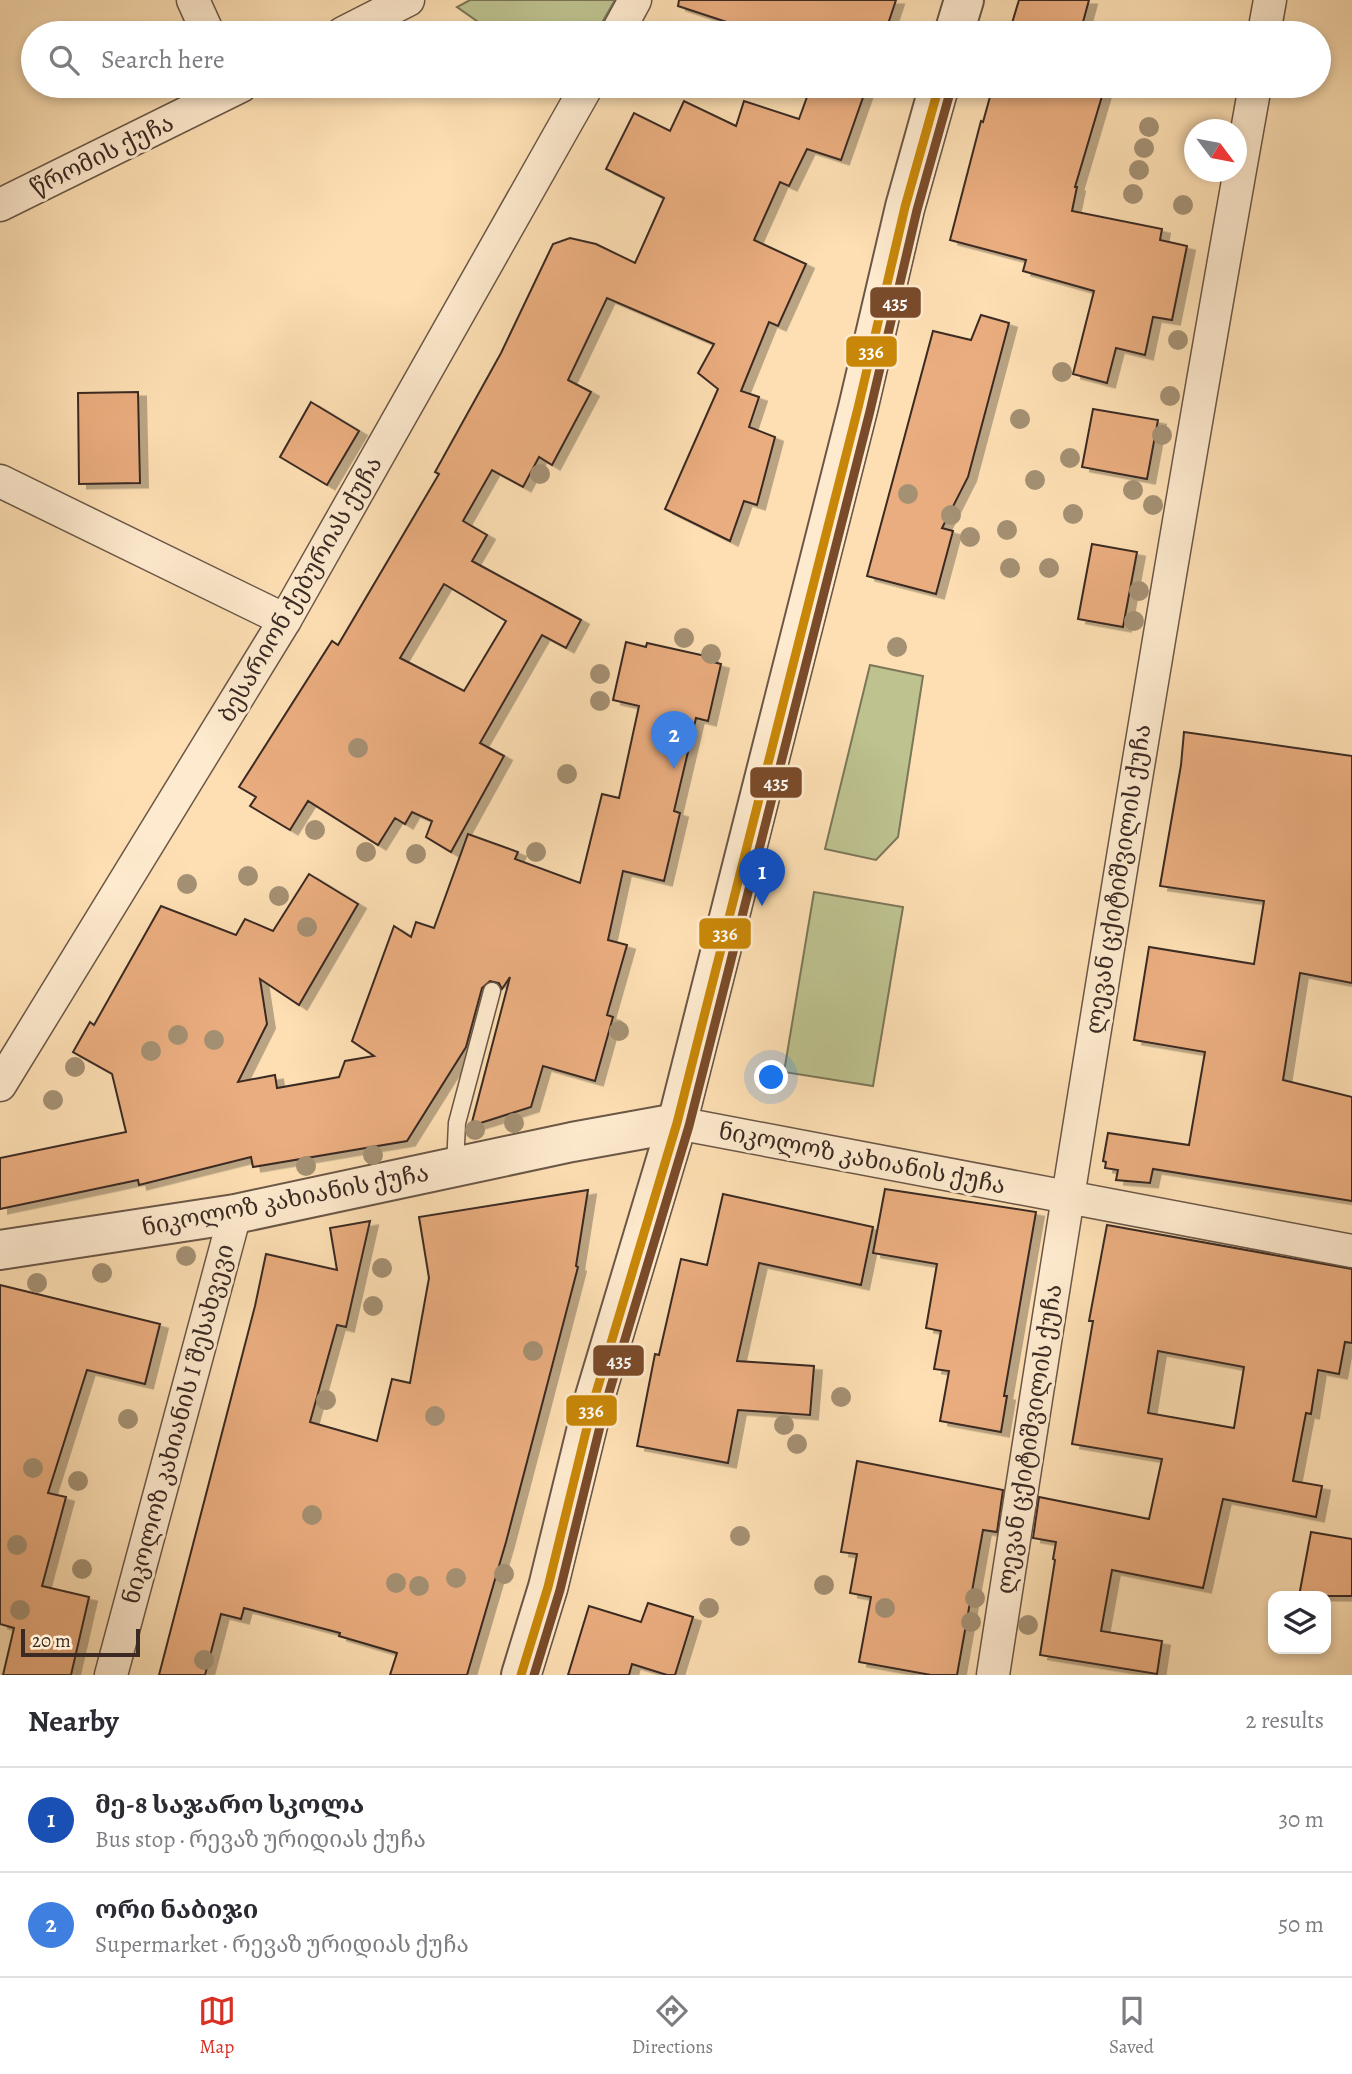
<!DOCTYPE html>
<meta charset="utf-8">
<style>
:root{--surface:#fff;--page:#f2f2f3;--text:#2b2b33;--muted:#7c7c81;--line:#e1e1e2;--accent:#d93025}
body{margin:0;font-family:Alegreya,"Noto Serif Georgian",serif;background:var(--page);color:var(--text)}
.controls{position:absolute;right:21px;bottom:21px;display:grid;overflow:hidden;border-radius:14px;box-shadow:0 4px 10px #0003}
.controls button{width:63px;height:63px;display:grid;place-items:center;padding:0;border:0;border-bottom:2px solid var(--line);background:var(--surface);color:var(--text);font:35px sans-serif}
.compass{position:absolute;left:1184px;top:119px;width:63px;height:63px;border-radius:50%;background:var(--surface);box-shadow:0 4px 10px #0003;rotate:122deg}
.scale{position:absolute;left:21px;bottom:18px;width:119px;box-sizing:border-box;padding-left:7px;border:4px solid #3a2a23;border-top:0;font-size:19px;line-height:24px;white-space:nowrap;color:#3a2a23;-webkit-text-stroke:5px #feeace;paint-order:stroke}
.you{position:absolute;left:772px;top:1078px;width:24px;height:24px;margin:-18px;border:5px solid #fff;border-radius:50%;background:#1a73e8;box-shadow:0 0 0 10px #1a73e833}
.badge{display:grid;place-items:center;width:46px;height:46px;border-radius:50%;background:var(--accent);color:#fff;font-size:23px;font-weight:700}
.pin{position:absolute;translate:-50% -58px;filter:drop-shadow(0 2px 4px #0008)}
.pin::after{content:'';position:absolute;top:37px;width:24px;height:21px;background:inherit;clip-path:polygon(0 0,100% 0,50% 100%)}
.list{margin:0;padding:0;list-style:none}
h2{display:flex;justify-content:space-between;align-items:center;height:91px;margin:0;padding:0 28px;font-size:30px}
h2 small{font-size:23px;font-weight:400;color:var(--muted)}
.list li{display:grid;grid-template-columns:46px 1fr auto;gap:21px;align-items:center;box-sizing:border-box;height:105px;padding:0 28px;border-top:2px solid var(--line)}
.list b{display:block;font-size:26px;white-space:nowrap}
.list p{margin:0;font-size:23px;white-space:nowrap;color:var(--muted)}
.list em{font-size:23px;font-style:normal;color:var(--muted)}
.icon{flex:none;width:38px;height:38px;fill:none;stroke:currentColor;stroke-width:2;stroke-linecap:round;stroke-linejoin:round}
.map{position:relative;flex:none;width:1352px;height:1675px;overflow:hidden}
.search{position:absolute;background:var(--surface);box-shadow:0 4px 10px #0003;left:21px;right:21px;top:21px;height:77px;display:flex;align-items:center;gap:18px;box-sizing:border-box;padding:0 24px;border-radius:38px;color:var(--muted);font-size:26px}
.sheet{height:301px;background:var(--surface)}
nav{display:flex;justify-content:space-around;align-items:center;box-sizing:border-box;height:98px;border-top:2px solid var(--line);background:var(--surface);font-size:19px;color:var(--muted)}
nav a{display:grid;justify-items:center;gap:4px}
nav .on{color:var(--accent)}
.map>svg:first-child{display:block}
.green{fill:#bdc28f;stroke:#7c7659;stroke-width:2}
.building{fill:#eaad7f;stroke:#3a2a23;stroke-width:2;fill-rule:evenodd;filter:url(#shadow)}
.lines{fill:none;stroke-linecap:round;stroke-linejoin:round}
.service-casing{stroke:#6b5747;stroke-width:19}
.minor-casing{stroke:#6b5747;stroke-width:35}
.tertiary-casing{stroke:#6b5747;stroke-width:42}
.service{stroke:#feeace;stroke-width:16}
.minor{stroke:#feeace;stroke-width:32}
.tertiary{stroke:#feeace;stroke-width:38}
.bus-1-casing{stroke:#feeace;stroke-width:14}
.bus-2-casing{stroke:#feeace;stroke-width:14}
.bus-1{stroke:#c88709;stroke-width:9}
.bus-2{stroke:#7a4b2a;stroke-width:9}
.tree{fill:#a49073}
.labels{text-anchor:middle;stroke-width:6;stroke-linejoin:round;paint-order:stroke}
.street-label{font-size:24px;fill:#3a2a23;stroke:#feeace}
.line-badge{stroke:#feeace;stroke-width:2.5}
.badge-label{font-size:19px;text-anchor:middle;font-weight:bold;fill:#fff}
</style>
<div class="map">
<svg width="1352" height="1675" viewBox="0 0 1352 1675">
<defs>
<filter id="shadow"><feDropShadow dx="8" dy="4.5" stdDeviation="0" flood-color="#0004"/></filter>
</defs>
<rect width="100%" height="100%" fill="#fddfb3"/>
<filter id="stains"><feTurbulence type="fractalNoise" baseFrequency=".00286" numOctaves="4"/><feColorMatrix values="0 0 0 0 .2 0 0 0 0 .09 0 0 0 0 .02 0 0 0 .5 -.17"/></filter>
<radialGradient id="worn" r=".72"><stop offset=".6" stop-color="#630" stop-opacity="0"/><stop offset="1" stop-color="#630" stop-opacity=".3"/></radialGradient>
<g class="green">
<polygon points="470,0 615,0 596,33 494,33 457,7"/>
<polygon points="870,665 923,676 898,837 876,860 825,849"/>
<polygon points="814,892 903,907 873,1086 784,1072"/>
</g>
<g class="building">
<polygon points="679,0 896,0 885,33 760,33 678,6"/>
<polygon points="1019,0 1089,0 1080,33 1009,33"/>
<path d="M811,86H867L841,160L807,149L789,186L780,182L754,240L806,264L778,326L769,322L741,391L759,397L749,427L775,437L757,505L744,501L730,541L665,509L718,389L698,373L714,344L607,298L568,380L591,392L552,465L539,457L523,487L492,470L463,521L487,535L472,561L581,620L566,648L542,635L480,743L504,756L451,852L426,837L432,821L412,812L405,824L395,818L378,845L308,801L290,830L250,806L256,797L239,787L332,641L338,645L439,474L435,472L501,353L553,244L570,238L596,244L635,263L664,198L606,169L634,113L670,131L684,101L736,126L744,101L799,119ZM444,584L506,621L464,691L400,658Z"/>
<polygon points="993,86 1105,86 1075,187 1077,187 1072,211 1162,229 1160,240 1187,246 1172,320 1153,317 1145,355 1116,348 1107,383 1073,374 1094,291 1023,271 1026,260 950,240 981,121 983,122"/>
<polygon points="981,315 1009,323 968,477 942,528 953,531 936,594 867,576 933,331 971,340"/>
<polygon points="138,392 140,483 79,484 78,393"/>
<polygon points="311,402 359,431 327,485 280,457"/>
<polygon points="1093,409 1158,420 1147,479 1082,467"/>
<polygon points="1092,544 1137,552 1123,627 1078,619"/>
<polygon points="626,642 646,647 647,643 710,657 709,661 721,664 708,721 696,718 674,811 680,813 664,881 623,871 608,940 627,945 607,1015 613,1017 595,1081 543,1066 531,1107 471,1126 510,977 502,989 499,983 490,981 482,988 466,1047 407,1141 253,1167 251,1157 139,1185 138,1180 0,1209 0,1158 126,1132 112,1074 73,1052 90,1022 94,1025 161,906 236,935 245,919 273,931 309,874 358,904 299,1005 260,979 267,1024 238,1082 275,1075 277,1088 339,1077 345,1061 374,1056 352,1041 394,926 411,937 416,922 434,928 468,834 518,852 515,859 580,883 602,794 619,798 639,706 613,700"/>
<polygon points="1184,732 1352,756 1352,983 1300,973 1283,1080 1352,1097 1352,1201 1153,1169 1150,1183 1116,1180 1118,1170 1105,1168 1106,1162 1103,1161 1108,1133 1189,1145 1205,1052 1134,1040 1149,947 1254,964 1264,901 1160,886 1181,765"/>
<polygon points="885,1189 1036,1212 1004,1396 1007,1396 1001,1432 940,1421 949,1371 934,1369 941,1331 926,1328 937,1264 873,1253"/>
<polygon points="588,1190 576,1266 578,1267 506,1542 467,1675 390,1675 397,1653 339,1636 340,1633 244,1608 241,1619 221,1614 205,1675 159,1675 255,1306 266,1254 337,1270 330,1228 370,1221 346,1327 337,1325 310,1422 377,1441 392,1379 410,1383 429,1278 419,1217"/>
<polygon points="723,1194 873,1227 861,1285 759,1263 737,1361 814,1366 810,1415 738,1410 728,1463 637,1446 655,1354 659,1355 681,1259 707,1265"/>
<path d="M1107,1225L1352,1269V1343L1345,1342L1339,1374L1318,1370L1311,1414L1306,1413L1293,1481L1322,1486L1316,1517L1223,1499L1203,1588L1112,1570L1101,1631L1162,1641L1157,1674L1040,1655L1055,1560L1053,1559L1056,1542L1033,1538L1039,1497L1149,1519L1162,1459L1072,1444L1093,1321H1089ZM1158,1351L1244,1367L1234,1428L1148,1413Z"/>
<polygon points="0,1285 160,1324 145,1384 87,1370 48,1493 66,1497 42,1586 89,1597 71,1675 3,1675 14,1628 0,1624"/>
<polygon points="857,1461 1003,1490 997,1532 983,1530 957,1675 931,1675 859,1662 871,1597 850,1593 857,1554 841,1552"/>
<polygon points="1311,1532 1352,1539 1352,1596 1299,1596"/>
<polygon points="648,1603 693,1617 675,1675 667,1675 632,1664 629,1675 568,1675 589,1606 641,1622"/>
</g>
<g class="lines">
<g class="service-casing">
<polyline id="service" points="455,1166 457,1123 492,991"/>
</g>
<g class="minor-casing">
<g id="minor">
<polyline points="193,0 208,33"/>
<polyline points="343,33 408,0"/>
<polyline points="617,33 635,0"/>
<polyline points="1264,33 1270,0"/>
<polyline points="0,205 241,86"/>
<polyline points="0,481 285,620"/>
<polyline points="0,1085 285,620 587,86"/>
<polyline points="677,1123 1352,1251"/>
<polyline points="111,1675 235,1214"/>
<path d="M993,1675C1075,1144 1160,614 1255,86"/>
</g>
</g>
<g class="tertiary-casing">
<g id="tertiary">
<polyline points="954,33 964,0"/>
<polyline points="0,1250 235,1214 572,1142 677,1123"/>
<polyline points="521,1675 548,1587 593,1403 677,1123 858,408 905,207 939,86"/>
</g>
</g>
<use href="#service" class="service"/>
<use href="#minor" class="minor"/>
<use href="#tertiary" class="tertiary"/>
<g class="bus-1-casing">
<polyline id="bus-1" points="521,1675 548,1587 593,1403 677,1123 858,408 905,207 939,86"/>
</g>
<g class="bus-2-casing">
<polyline id="bus-2" points="534,1675 560,1590 605,1406 689,1126 870,411 917,210 951,89"/>
</g>
<use href="#bus-1" class="bus-1"/>
<use href="#bus-2" class="bus-2"/>
</g>
<g class="tree">
<circle cx="1149" cy="127" r="10"/>
<circle cx="1144" cy="148" r="10"/>
<circle cx="1139" cy="170" r="10"/>
<circle cx="1133" cy="194" r="10"/>
<circle cx="1183" cy="205" r="10"/>
<circle cx="1178" cy="340" r="10"/>
<circle cx="1062" cy="372" r="10"/>
<circle cx="1170" cy="396" r="10"/>
<circle cx="1020" cy="419" r="10"/>
<circle cx="1162" cy="435" r="10"/>
<circle cx="1070" cy="458" r="10"/>
<circle cx="540" cy="474" r="10"/>
<circle cx="1035" cy="480" r="10"/>
<circle cx="1133" cy="490" r="10"/>
<circle cx="908" cy="494" r="10"/>
<circle cx="1153" cy="505" r="10"/>
<circle cx="1073" cy="514" r="10"/>
<circle cx="951" cy="515" r="10"/>
<circle cx="1007" cy="530" r="10"/>
<circle cx="970" cy="537" r="10"/>
<circle cx="1010" cy="568" r="10"/>
<circle cx="1049" cy="568" r="10"/>
<circle cx="1139" cy="591" r="10"/>
<circle cx="1134" cy="621" r="10"/>
<circle cx="684" cy="638" r="10"/>
<circle cx="897" cy="647" r="10"/>
<circle cx="711" cy="654" r="10"/>
<circle cx="600" cy="674" r="10"/>
<circle cx="600" cy="701" r="10"/>
<circle cx="358" cy="748" r="10"/>
<circle cx="567" cy="774" r="10"/>
<circle cx="315" cy="830" r="10"/>
<circle cx="366" cy="852" r="10"/>
<circle cx="536" cy="852" r="10"/>
<circle cx="416" cy="854" r="10"/>
<circle cx="248" cy="876" r="10"/>
<circle cx="187" cy="884" r="10"/>
<circle cx="279" cy="896" r="10"/>
<circle cx="307" cy="927" r="10"/>
<circle cx="619" cy="1031" r="10"/>
<circle cx="178" cy="1035" r="10"/>
<circle cx="214" cy="1040" r="10"/>
<circle cx="151" cy="1051" r="10"/>
<circle cx="75" cy="1067" r="10"/>
<circle cx="53" cy="1100" r="10"/>
<circle cx="514" cy="1123" r="10"/>
<circle cx="475" cy="1130" r="10"/>
<circle cx="373" cy="1155" r="10"/>
<circle cx="306" cy="1166" r="10"/>
<circle cx="186" cy="1256" r="10"/>
<circle cx="382" cy="1268" r="10"/>
<circle cx="102" cy="1273" r="10"/>
<circle cx="37" cy="1283" r="10"/>
<circle cx="373" cy="1306" r="10"/>
<circle cx="533" cy="1351" r="10"/>
<circle cx="841" cy="1397" r="10"/>
<circle cx="326" cy="1400" r="10"/>
<circle cx="435" cy="1416" r="10"/>
<circle cx="128" cy="1419" r="10"/>
<circle cx="784" cy="1425" r="10"/>
<circle cx="797" cy="1444" r="10"/>
<circle cx="33" cy="1468" r="10"/>
<circle cx="78" cy="1481" r="10"/>
<circle cx="312" cy="1515" r="10"/>
<circle cx="740" cy="1536" r="10"/>
<circle cx="17" cy="1545" r="10"/>
<circle cx="82" cy="1569" r="10"/>
<circle cx="504" cy="1574" r="10"/>
<circle cx="456" cy="1578" r="10"/>
<circle cx="396" cy="1583" r="10"/>
<circle cx="824" cy="1585" r="10"/>
<circle cx="419" cy="1586" r="10"/>
<circle cx="975" cy="1598" r="10"/>
<circle cx="709" cy="1608" r="10"/>
<circle cx="885" cy="1608" r="10"/>
<circle cx="20" cy="1610" r="10"/>
<circle cx="971" cy="1622" r="10"/>
<circle cx="1028" cy="1625" r="10"/>
<circle cx="204" cy="1660" r="10"/>
</g>
<g class="labels">
<g class="street-label">
<text transform="translate(102 155) rotate(-26)" y="8">წრომის ქუჩა</text>
<text transform="translate(300 589) rotate(-60)" y="8">ბესარიონ ქებურიას ქუჩა</text>
<text transform="translate(1118 879) rotate(-81)" y="8">ლევან ცქიტიშვილის ქუჩა</text>
<text transform="translate(862 1158) rotate(11)" y="8">ნიკოლოზ კახიანის ქუჩა</text>
<text transform="translate(285 1200) rotate(-11)" y="8">ნიკოლოზ კახიანის ქუჩა</text>
<text transform="translate(178 1424) rotate(-75)" y="8">ნიკოლოზ კახიანის I შესახვევი</text>
<text transform="translate(1029 1439) rotate(-81)" y="8">ლევან ცქიტიშვილის ქუჩა</text>
</g>
</g>
<g class="line-badge">
<rect x="869" y="286" width="53" height="33" rx="7" fill="#7a4b2a"/>
<rect x="845" y="335" width="53" height="33" rx="7" fill="#c88709"/>
<rect x="749" y="766" width="54" height="33" rx="7" fill="#7a4b2a"/>
<rect x="698" y="917" width="54" height="33" rx="7" fill="#c88709"/>
<rect x="592" y="1344" width="53" height="33" rx="7" fill="#7a4b2a"/>
<rect x="565" y="1394" width="53" height="33" rx="7" fill="#c88709"/>
</g>
<g class="badge-label">
<text x="895" y="309">435</text>
<text x="871" y="358">336</text>
<text x="776" y="789">435</text>
<text x="725" y="940">336</text>
<text x="619" y="1367">435</text>
<text x="591" y="1417">336</text>
</g>
<rect width="100%" height="100%" filter="url(#stains)"/>
<rect width="100%" height="100%" fill="url(#worn)"/>
</svg>
<div class="controls">
<button><svg class="icon" aria-label="layers" viewBox="0 0 24 24"><path d="M12 4l9 5-9 5-9-5zM3 14l9 5 9-5"/></svg></button>
</div>
<svg class="compass" viewBox="-18 -18 36 36"><path d="M0-13l5 13h-10z" fill="#e53935"/><path d="M0 13l5-13h-10z" fill="#7c7c81"/></svg>
<div class="scale">20 m</div>
<div class="you"></div>
<div class="pin badge" style="left:762px;top:906px;background:#1a4fb4">1</div>
<div class="pin badge" style="left:674px;top:769px;background:#3f7fe0">2</div>
<div class="search"><svg class="icon" aria-label="search" viewBox="0 0 24 24"><circle cx="10" cy="10" r="6"/><path d="M15 15l6 6"/></svg>Search here</div>
</div>
<section class="sheet">
<h2>Nearby<small>2 results</small></h2>
<ul class="list">
<li><span class="badge" style="background:#1a4fb4">1</span><div><b>მე-8 საჯარო სკოლა</b><p>Bus stop · რევაზ ურიდიას ქუჩა</p></div><em>30 m</em></li>
<li><span class="badge" style="background:#3f7fe0">2</span><div><b>ორი ნაბიჯი</b><p>Supermarket · რევაზ ურიდიას ქუჩა</p></div><em>50 m</em></li>
</ul>
</section>
<nav>
<a class="on"><svg class="icon" aria-label="map" viewBox="0 0 24 24"><path d="M3 6l6-2 6 2 6-2v14l-6 2-6-2-6 2zM9 4v14M15 6v14"/></svg>Map</a>
<a><svg class="icon" aria-label="directions" viewBox="0 0 24 24"><path d="M12 3l9 9-9 9-9-9zM9 14v-3h6M13 9l2 2-2 2"/></svg>Directions</a>
<a><svg class="icon" aria-label="saved" viewBox="0 0 24 24"><path d="M7 4h10v16l-5-4-5 4z"/></svg>Saved</a>
</nav>
